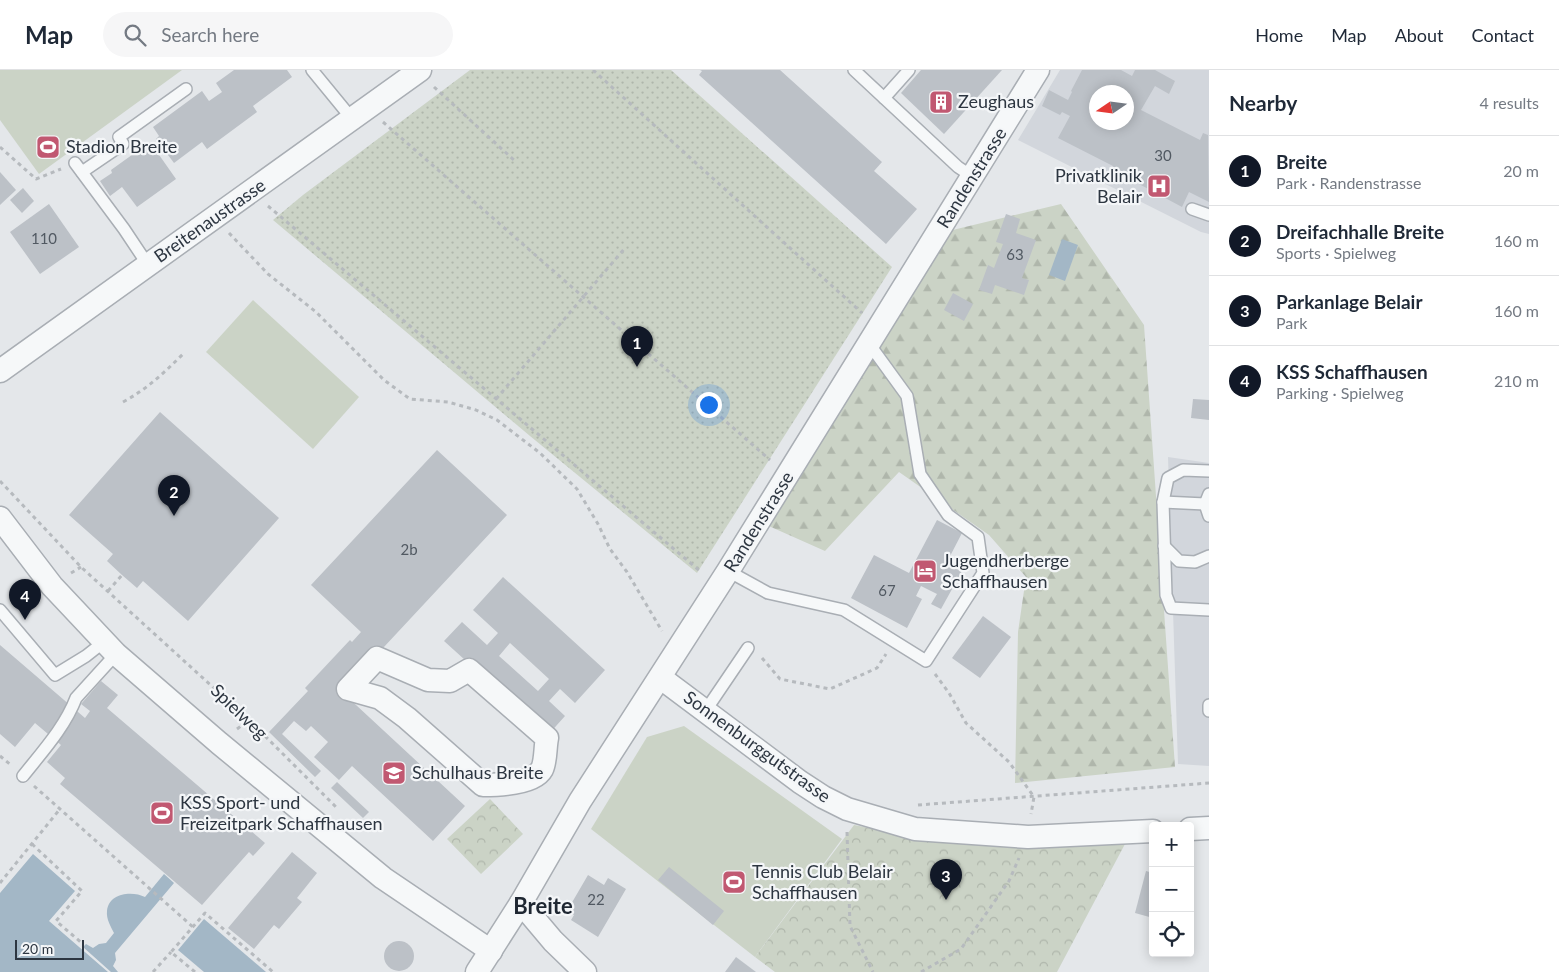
<!DOCTYPE html>
<meta charset="utf-8">
<style>
:root{--surface:#fff;--page:#f6f6f7;--text:#1f2937;--muted:#747a83;--line:#e0e1e3;--accent:#111827}
body{margin:0;font-family:Lato,sans-serif;background:var(--page);color:var(--text)}
.controls{position:absolute;right:15px;bottom:15px;display:grid;overflow:hidden;border-radius:5px;box-shadow:0 2px 12px #0003}
.controls button{width:45px;height:45px;display:grid;place-items:center;padding:0;border:0;border-bottom:1px solid var(--line);background:var(--surface);color:var(--text);font:25px sans-serif}
.compass{position:absolute;left:1089px;top:15px;width:45px;height:45px;border-radius:50%;background:var(--surface);box-shadow:0 2px 12px #0003;rotate:257deg}
.scale{position:absolute;left:15px;bottom:12px;width:69px;box-sizing:border-box;padding-left:5px;border:2px solid #2d3641;border-top:0;font-size:14px;line-height:18px;white-space:nowrap;color:#2d3641;-webkit-text-stroke:4px #f4f6f8;paint-order:stroke}
.you{position:absolute;left:708px;top:334px;width:18px;height:18px;margin:-12px;border:4px solid #fff;border-radius:50%;background:#1a73e8;box-shadow:0 0 0 8px #1a73e833}
.badge{display:grid;place-items:center;width:32px;height:32px;border-radius:50%;background:var(--accent);color:#fff;font-size:16px;font-weight:700}
.pin{position:absolute;translate:-50% -41px;filter:drop-shadow(0 1px 2px #0008)}
.pin::after{content:'';position:absolute;top:26px;width:18px;height:15px;background:inherit;clip-path:polygon(0 0,100% 0,50% 100%)}
.list{margin:0;padding:0;list-style:none}
h2{display:flex;justify-content:space-between;align-items:center;height:65px;margin:0;padding:0 20px;font-size:21px}
h2 small{font-size:16px;font-weight:400;color:var(--muted)}
.list li{display:grid;grid-template-columns:32px 1fr auto;gap:15px;align-items:center;box-sizing:border-box;height:70px;padding:0 20px;border-top:1px solid var(--line)}
.list b{display:block;font-size:19px;white-space:nowrap}
.list p{margin:0;font-size:16px;white-space:nowrap;color:var(--muted)}
.list em{font-size:16px;font-style:normal;color:var(--muted)}
.icon{flex:none;width:28px;height:28px;fill:none;stroke:currentColor;stroke-width:2;stroke-linecap:round;stroke-linejoin:round}
.map{position:relative;flex:none;width:1209px;height:902px;overflow:hidden}
header{display:flex;align-items:center;gap:30px;box-sizing:border-box;height:70px;padding:0 25px;background:var(--surface);border-bottom:1px solid var(--line)}
header strong{font-size:24px}
nav{display:flex;gap:28px;margin-inline-start:auto;font-size:18px}
.search{width:350px;height:45px;background:var(--page);display:flex;align-items:center;gap:12px;box-sizing:border-box;padding:0 18px;border-radius:28px;color:var(--muted);font-size:19px}
main{display:flex}
aside{flex:1;background:var(--surface)}
.map>svg:first-child{display:block}
.built{fill:#d2d6dc;fill-rule:evenodd}
.grass{fill:#cbd3c6}
.forest{fill:url(#forest-firs)}
.park{fill:url(#park-crowns)}
.garden{fill:url(#garden-dots)}
.water{fill:#a3b7c6}
.building{fill:#bcc1c7;fill-rule:evenodd}
.lines{fill:none;stroke-linecap:round;stroke-linejoin:round}
.lane-casing{stroke:#a9aeb4;stroke-width:14}
.street-casing{stroke:#a9aeb4;stroke-width:25}
.path{stroke:#b6babe;stroke-width:3;stroke-dasharray:4 4;stroke-linecap:butt}
.lane{stroke:#f6f8f9;stroke-width:11}
.street{stroke:#f6f8f9;stroke-width:22}
.labels{text-anchor:middle;stroke-width:4.5;stroke-linejoin:round;paint-order:stroke}
.number-label{font-size:15px;fill:#515962}
.poi-label{font-size:18px;fill:#2d3641;stroke:#f4f6f8;text-anchor:start}
.street-label{font-size:18px;fill:#2d3641;stroke:#f4f6f8}
.district-label{font-size:22px;font-weight:bold;fill:#1f2732;stroke:#f4f6f8}
</style>
<header>
<strong>Map</strong>
<div class="search"><svg class="icon" aria-label="search" viewBox="0 0 24 24"><circle cx="10" cy="10" r="6"/><path d="M15 15l6 6"/></svg>Search here</div>
<nav><a>Home</a><a>Map</a><a>About</a><a>Contact</a></nav>
</header>
<main>
<div class="map">
<svg width="1209" height="902" viewBox="0 0 1209 902">
<defs>
<pattern id="forest-firs" width="22" height="20" patternUnits="userSpaceOnUse" patternTransform="scale(1.25)"><rect width="22" height="20" fill="#cbd3c6"/><path d="M5 1l3.5 6h-7zM16 11l3.5 6h-7z" fill="#afb6ab"/></pattern>
<pattern id="park-crowns" width="20" height="18" patternUnits="userSpaceOnUse" patternTransform="scale(1.25)"><rect width="20" height="18" fill="#cbd3c6"/><path d="M2 6a3 3 0 1 1 6 0M12 15a3 3 0 1 1 6 0" fill="none" stroke="#afb6ab"/></pattern>
<pattern id="garden-dots" width="8" height="8" patternUnits="userSpaceOnUse" patternTransform="scale(1.25)"><rect width="8" height="8" fill="#cbd3c6"/><path d="M2 2h.1M6 6h.1" fill="none" stroke="#afb6ab" stroke-width="1.8" stroke-linecap="round"/></pattern>
</defs>
<rect width="100%" height="100%" fill="#e4e7ea"/>
<g class="built">
<path d="M1060,0H1209V164L1201,162L1018,70ZM1096,22H1126V52H1096Z"/>
<polygon points="1168,387 1209,393 1209,696 1178,694"/>
</g>
<g class="grass">
<polygon points="0,0 182,0 39,104 0,50"/>
<polygon points="253,230 359,327 313,379 206,282"/>
<polygon points="684,656 842,769 755,887 591,759 647,667"/>
</g>
<polygon class="forest" points="1061,134 1144,255 1175,697 1015,713 1018,562 1026,507 989,465 899,402 825,481 760,452 936,164"/>
<g class="park">
<polygon points="490,729 523,764 481,804 447,769"/>
<polygon points="854,755 916,767 1125,774 1057,902 775,902 755,887"/>
</g>
<polygon class="garden" points="470,0 671,0 892,197 697,503 530,366 273,150 303,125"/>
<g class="water">
<polygon points="1062,169 1078,175 1065,211 1049,205"/>
<polygon points="33,784 75,821 49,851 108,902 0,902 0,823"/>
<path d="M164,804L174,813L115,883L116,890L113,896L118,902H111L83,877L86,874L93,878L99,874L106,873L114,863C111,857 106,849 107,841C109,822 133,821 145,827Z"/>
<polygon points="204,849 266,902 204,902 178,880"/>
</g>
<g class="building">
<polygon points="234,0 287,0 292,7 253,36 257,42 207,79 202,72 174,93 156,69 159,66 153,57 202,21 209,31 222,22 216,13"/>
<polygon points="700,0 780,0 882,92 874,101 917,139 886,174 699,5 702,1"/>
<polygon points="921,0 1002,0 944,64 901,23"/>
<path d="M1082,0H1121L1132,6L1135,0H1155L1175,11L1169,24L1155,16L1141,40L1200,70L1203,63L1208,65L1209,132L1189,122L1182,137L1111,99L1113,96L1058,68L1070,46L1062,42L1060,45L1042,36L1049,20L1068,30L1072,22L1071,21ZM1096,22H1126V52H1096Z"/>
<polygon points="150,72 176,109 137,137 122,117 110,126 100,111 112,103 111,100"/>
<polygon points="0,102 16,120 0,135"/>
<polygon points="23,118 34,131 22,143 10,130"/>
<polygon points="49,134 79,177 40,204 10,162"/>
<polygon points="1006,144 1020,149 1016,163 1036,170 1022,208 1029,210 1024,225 995,215 992,224 979,220 988,195 994,198 1003,174 996,172"/>
<polygon points="953,223 973,234 964,251 944,240"/>
<polygon points="1193,329 1209,330 1209,350 1191,348"/>
<polygon points="160,342 279,448 188,551 143,511 137,518 122,505 107,491 113,484 69,445"/>
<polygon points="437,380 507,445 342,622 465,736 433,771 352,696 339,710 314,687 328,672 311,656 306,661 294,651 282,664 321,701 315,707 269,662 308,621 305,618 350,570 352,572 361,562 311,515"/>
<polygon points="937,450 962,463 947,492 962,501 941,539 931,534 937,524 921,516 916,526 922,529 907,558 851,528 874,485 909,503"/>
<path d="M503,507L605,600L575,633L560,619L549,631L565,646L548,665L444,571L462,552L487,575L498,563L473,540ZM510,573L549,609L538,621L499,586Z"/>
<polygon points="983,546 1011,567 980,608 952,588"/>
<polygon points="0,575 85,648 90,641 81,634 101,611 118,625 107,638 265,773 253,786 249,782 202,835 60,714 65,708 47,692 61,675 35,653 15,677 0,664"/>
<polygon points="337,712 369,742 363,748 331,718"/>
<polygon points="292,782 317,803 297,828 302,832 279,859 274,855 254,879 228,858"/>
<polygon points="669,797 724,841 713,855 658,810"/>
<polygon points="1146,801 1153,803 1153,848 1135,843"/>
<polygon points="588,805 604,815 608,808 626,819 598,867 571,850 574,845 567,841"/>
<circle cx="399" cy="886" r="15"/>
<polygon points="736,887 756,902 725,902"/>
</g>
<g class="lines">
<g class="lane-casing">
<g id="lane">
<polyline points="312,0 353,50"/>
<polyline points="854,0 958,97 973,107"/>
<polyline points="884,28 909,0"/>
<polyline points="75,93 124,159 148,195"/>
<polyline points="82,102 123,74 119,67 186,19"/>
<polyline points="1192,139 1209,145"/>
<polyline points="1209,401 1183,400 1168,408 1163,432 1166,525 1171,538 1209,540"/>
<polyline points="1209,424 1205,434 1209,446"/>
<polyline points="1163,432 1205,434"/>
<polyline points="1164,476 1179,491 1195,492 1209,486"/>
<polyline points="728,501 768,523 844,540 926,591 983,503 978,467 948,445 920,404 907,326 870,275"/>
<polyline points="0,540 55,605 86,586 105,571"/>
<polyline points="1209,635 1209,641"/>
<polyline points="706,640 748,578"/>
<path d="M23,706C42,682 65,657 76,628L116,584"/>
</g>
</g>
<g class="street-casing">
<g id="street">
<polyline points="0,301 420,0"/>
<polyline points="0,448 52,516 116,584 219,673 383,808 491,881"/>
<path d="M377,588L428,610L450,611L469,600L547,668C545,677 546,691 542,699C534,714 498,715 483,715L407,648L380,628L348,619Z"/>
<polyline points="661,608 800,712 823,727 847,739 915,759 1028,767 1153,761"/>
<polyline points="1190,759 1209,758"/>
<polyline points="521,833 553,871 585,902"/>
<polyline points="477,902 521,833 580,731 728,501 1038,0"/>
</g>
</g>
<g class="path">
<polyline points="593,0 862,243"/>
<polyline points="434,17 515,91"/>
<polyline points="383,52 770,390"/>
<polyline points="0,77 36,109 61,99"/>
<polyline points="268,136 700,501"/>
<polyline points="229,163 268,204 316,242 384,310 410,329 448,332 476,340 497,350 540,383 577,419 598,454 610,479 627,502 662,561"/>
<polyline points="496,329 625,178"/>
<path d="M123,332C147,319 164,303 183,284"/>
<polyline points="0,411 81,497 249,650 337,738"/>
<polyline points="71,503 81,497"/>
<polyline points="108,521 122,505"/>
<polyline points="762,588 780,609 830,619 877,598 886,584"/>
<polyline points="935,604 949,623 966,653 1009,692 1034,727 1031,744"/>
<polyline points="237,659 249,650"/>
<polyline points="0,686 11,695"/>
<polyline points="34,716 193,857"/>
<polyline points="918,735 1209,713"/>
<polyline points="847,762 850,856 873,902"/>
<polyline points="32,774 82,821 56,851 83,874"/>
<polyline points="0,813 60,739"/>
<polyline points="153,902 171,882"/>
<polyline points="195,902 171,882 205,843 273,902"/>
<polyline points="921,902 961,879 1009,811 1019,788"/>
</g>
<use href="#lane" class="lane"/>
<use href="#street" class="street"/>
</g>
<defs>
<g id="building-square" transform="scale(1.25)"><rect x="-9" y="-9" width="18" height="18" rx="4" fill="#c15871" stroke="#f4f6f8"/><path d="M-4-6H4V6H1V3H-1V6H-4ZM-2.5-4.3h1.7v1.8h-1.7ZM.8-4.3h1.7v1.8H.8ZM-2.5-1h1.7V.8h-1.7ZM.8-1h1.7V.8H.8Z" fill="#fff"/></g>
<g id="stadium-square" transform="scale(1.25)"><rect x="-9" y="-9" width="18" height="18" rx="4" fill="#c15871" stroke="#f4f6f8"/><path d="M0-5a6.5 5 0 1 0 0 10a6.5 5 0 1 0 0-10ZM-3.5-1.8h7v3.6h-7Z" fill="#fff"/></g>
<g id="hospital-square" transform="scale(1.25)"><rect x="-9" y="-9" width="18" height="18" rx="4" fill="#c15871" stroke="#f4f6f8"/><path d="M-5-5h3v3.5h4V-5h3V5h-3V1.5h-4V5h-3Z" fill="#fff"/></g>
<g id="hotel-square" transform="scale(1.25)"><rect x="-9" y="-9" width="18" height="18" rx="4" fill="#c15871" stroke="#f4f6f8"/><path d="M-6-4.5h1.5V1H6V5H4.5V3h-9V5H-6ZM-4 0a1.8 1.8 0 1 1 3.6 0ZM.5 0V-2.5h3Q6-2.5 6 0Z" fill="#fff"/></g>
<g id="school-square" transform="scale(1.25)"><rect x="-9" y="-9" width="18" height="18" rx="4" fill="#c15871" stroke="#f4f6f8"/><path d="M0-5L7-2L0 1L-7-2ZM-4 1L0 2.5L4 1V4Q0 6-4 4Z" fill="#fff"/></g>
</defs>
<g fill-rule="evenodd">
<use href="#building-square" x="941" y="32"/>
<use href="#stadium-square" x="48" y="77"/>
<use href="#hospital-square" x="1159" y="116"/>
<use href="#hotel-square" x="925" y="501"/>
<use href="#school-square" x="394" y="703"/>
<use href="#stadium-square" x="162" y="743"/>
<use href="#stadium-square" x="734" y="812"/>
</g>
<g class="labels">
<g class="number-label">
<text x="1163" y="91">30</text>
<text x="44" y="174">110</text>
<text x="1015" y="190">63</text>
<text x="409" y="485">2b</text>
<text x="887" y="526">67</text>
<text x="596" y="835">22</text>
</g>
<g class="poi-label">
<text x="958" y="38">Zeughaus</text>
<text x="66" y="83">Stadion Breite</text>
<text x="1142" y="112" text-anchor="end">Privatklinik<tspan x="1142" dy="21">Belair</tspan></text>
<text x="942" y="497">Jugendherberge<tspan x="942" dy="21">Schaffhausen</tspan></text>
<text x="412" y="709">Schulhaus Breite</text>
<text x="180" y="739">KSS Sport- und<tspan x="180" dy="21">Freizeitpark Schaffhausen</tspan></text>
<text x="752" y="808">Tennis Club Belair<tspan x="752" dy="21">Schaffhausen</tspan></text>
</g>
<g class="street-label">
<text transform="translate(972 108) rotate(-58)" y="6">Randenstrasse</text>
<text transform="translate(210 151) rotate(-35)" y="6">Breitenaustrasse</text>
<text transform="translate(759 452) rotate(-58)" y="6">Randenstrasse</text>
<text transform="translate(239 642) rotate(44)" y="6">Spielweg</text>
<text transform="translate(757 677) rotate(36)" y="6">Sonnenburggutstrasse</text>
</g>
<g class="district-label">
<text x="543" y="844">Breite</text>
</g>
</g>
</svg>
<div class="controls">
<button>+</button>
<button>−</button>
<button><svg class="icon" aria-label="locate" viewBox="0 0 24 24"><circle cx="12" cy="12" r="6"/><path d="M12 2v4M12 18v4M2 12h4M18 12h4"/></svg></button>
</div>
<svg class="compass" viewBox="-18 -18 36 36"><path d="M0-13l5 13h-10z" fill="#e53935"/><path d="M0 13l5-13h-10z" fill="#747a83"/></svg>
<div class="scale">20 m</div>
<div class="you"></div>
<div class="pin badge" style="left:637px;top:297px">1</div>
<div class="pin badge" style="left:174px;top:446px">2</div>
<div class="pin badge" style="left:946px;top:830px">3</div>
<div class="pin badge" style="left:25px;top:550px">4</div>
</div>
<aside>
<h2>Nearby<small>4 results</small></h2>
<ul class="list">
<li><span class="badge">1</span><div><b>Breite</b><p>Park · Randenstrasse</p></div><em>20 m</em></li>
<li><span class="badge">2</span><div><b>Dreifachhalle Breite</b><p>Sports · Spielweg</p></div><em>160 m</em></li>
<li><span class="badge">3</span><div><b>Parkanlage Belair</b><p>Park</p></div><em>160 m</em></li>
<li><span class="badge">4</span><div><b>KSS Schaffhausen</b><p>Parking · Spielweg</p></div><em>210 m</em></li>
</ul>
</aside>
</main>
